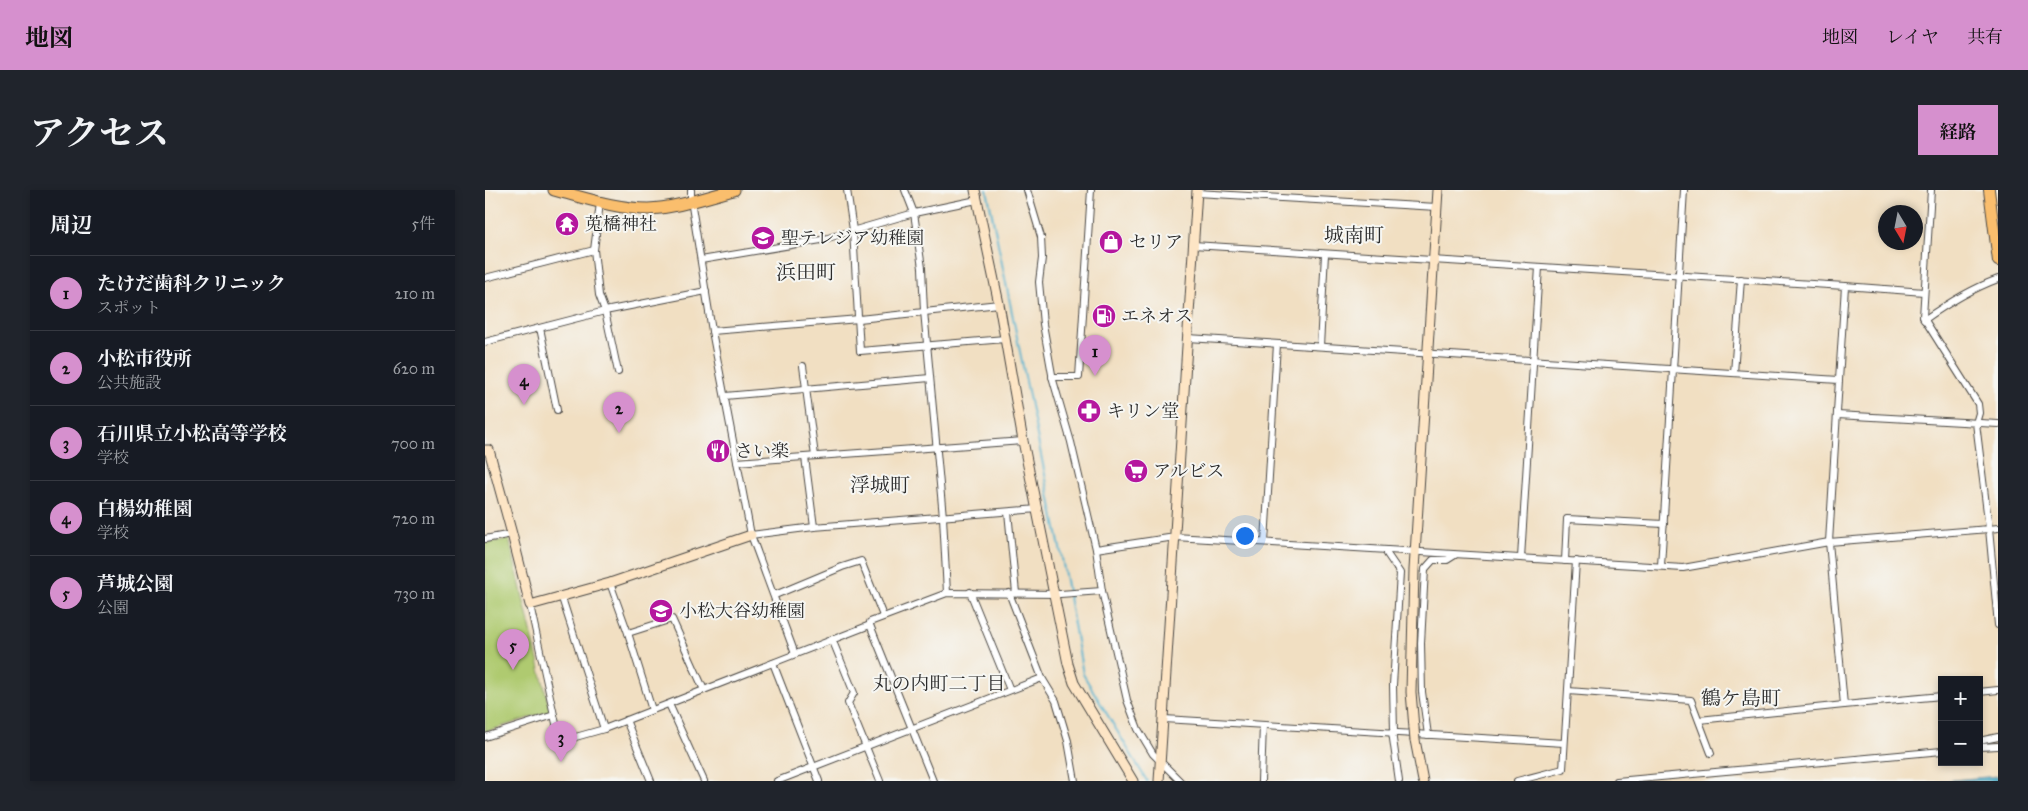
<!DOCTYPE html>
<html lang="ja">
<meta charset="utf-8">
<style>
:root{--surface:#171b24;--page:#20242c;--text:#f1f3f6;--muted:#9ea1a6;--line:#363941;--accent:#d690ce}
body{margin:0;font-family:"IM FELL Great Primer","Noto Serif JP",serif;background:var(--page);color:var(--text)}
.controls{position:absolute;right:15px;bottom:15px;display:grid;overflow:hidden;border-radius:0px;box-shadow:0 2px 8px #0003}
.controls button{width:45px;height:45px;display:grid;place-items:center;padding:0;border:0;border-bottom:1px solid var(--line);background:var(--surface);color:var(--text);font:25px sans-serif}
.compass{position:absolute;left:1393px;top:15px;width:45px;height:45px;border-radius:50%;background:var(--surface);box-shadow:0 2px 8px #0003;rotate:170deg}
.you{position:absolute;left:759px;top:345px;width:18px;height:18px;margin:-12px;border:4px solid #fff;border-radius:50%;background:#1a73e8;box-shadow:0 0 0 8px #1a73e833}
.badge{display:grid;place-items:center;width:32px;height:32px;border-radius:50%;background:var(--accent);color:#111;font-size:16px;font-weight:700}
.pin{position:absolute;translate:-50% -41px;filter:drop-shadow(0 1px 2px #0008)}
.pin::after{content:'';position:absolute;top:26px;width:18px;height:15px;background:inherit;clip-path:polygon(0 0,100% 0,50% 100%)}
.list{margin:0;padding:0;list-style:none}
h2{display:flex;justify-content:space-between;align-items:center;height:65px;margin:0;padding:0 20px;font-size:21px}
h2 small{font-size:16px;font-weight:400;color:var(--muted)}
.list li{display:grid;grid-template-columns:32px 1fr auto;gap:15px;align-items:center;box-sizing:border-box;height:75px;padding:0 20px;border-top:1px solid var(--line)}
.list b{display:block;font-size:19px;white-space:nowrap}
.list p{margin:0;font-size:16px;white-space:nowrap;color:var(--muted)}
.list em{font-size:16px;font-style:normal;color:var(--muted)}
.map{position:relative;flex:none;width:1513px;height:591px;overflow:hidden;border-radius:0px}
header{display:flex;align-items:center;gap:30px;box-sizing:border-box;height:70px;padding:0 25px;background:var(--accent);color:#111}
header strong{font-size:24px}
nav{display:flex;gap:28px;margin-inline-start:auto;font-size:18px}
.intro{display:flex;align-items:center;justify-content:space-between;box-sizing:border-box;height:120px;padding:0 30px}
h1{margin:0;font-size:35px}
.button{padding:12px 22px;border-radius:0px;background:var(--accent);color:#111;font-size:18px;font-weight:700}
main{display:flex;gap:30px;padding:0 30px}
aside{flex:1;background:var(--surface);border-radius:0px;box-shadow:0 2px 8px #0003}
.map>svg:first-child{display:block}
.green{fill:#afca70;stroke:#6d7a4e}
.water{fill:#4eb0cd;stroke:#3c6e7c}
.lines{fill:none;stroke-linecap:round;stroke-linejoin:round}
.stream{stroke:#4eb0cd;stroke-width:2}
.street-casing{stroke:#494642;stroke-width:8}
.secondary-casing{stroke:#494642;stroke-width:11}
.primary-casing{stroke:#494642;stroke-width:12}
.highway-casing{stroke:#494642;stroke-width:13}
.street{stroke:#fff;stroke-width:6}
.secondary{stroke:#fde5c5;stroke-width:9}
.primary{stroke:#fabe6d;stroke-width:10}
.highway{stroke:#fabe6d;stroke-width:11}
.secondary-bridge-casing{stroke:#494642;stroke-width:11;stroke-linecap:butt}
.secondary-bridge{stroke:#fde5c5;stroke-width:9}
.labels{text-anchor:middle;stroke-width:4;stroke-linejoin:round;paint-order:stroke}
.poi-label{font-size:18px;fill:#2b2b2b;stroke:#f6f6f2;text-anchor:start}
.neighbourhood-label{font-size:19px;fill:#2b2b2b;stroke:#f6f6f2}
.quarter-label{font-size:20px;fill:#2b2b2b;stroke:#f6f6f2}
</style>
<header>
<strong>地図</strong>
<nav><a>地図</a><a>レイヤ</a><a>共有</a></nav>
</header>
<div class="intro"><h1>アクセス</h1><a class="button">経路</a></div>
<main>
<aside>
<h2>周辺<small>5件</small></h2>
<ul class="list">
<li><span class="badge">1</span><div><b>たけだ歯科クリニック</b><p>スポット</p></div><em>210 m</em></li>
<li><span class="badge">2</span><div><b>小松市役所</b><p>公共施設</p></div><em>620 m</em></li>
<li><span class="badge">3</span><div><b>石川県立小松高等学校</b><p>学校</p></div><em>700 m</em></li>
<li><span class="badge">4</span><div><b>白楊幼稚園</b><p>学校</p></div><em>720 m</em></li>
<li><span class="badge">5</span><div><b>芦城公園</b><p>公園</p></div><em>730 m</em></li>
</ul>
</aside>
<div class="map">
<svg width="1513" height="591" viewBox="0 0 1513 591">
<rect width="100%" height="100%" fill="#f6f6f2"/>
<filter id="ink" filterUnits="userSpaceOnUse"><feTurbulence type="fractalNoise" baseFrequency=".02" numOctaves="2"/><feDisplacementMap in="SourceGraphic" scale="10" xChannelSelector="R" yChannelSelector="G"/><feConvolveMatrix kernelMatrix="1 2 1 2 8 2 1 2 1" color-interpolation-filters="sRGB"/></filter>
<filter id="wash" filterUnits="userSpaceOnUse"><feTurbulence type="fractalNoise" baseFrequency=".0096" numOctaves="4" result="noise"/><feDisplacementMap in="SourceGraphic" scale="20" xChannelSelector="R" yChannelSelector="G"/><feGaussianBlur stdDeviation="1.12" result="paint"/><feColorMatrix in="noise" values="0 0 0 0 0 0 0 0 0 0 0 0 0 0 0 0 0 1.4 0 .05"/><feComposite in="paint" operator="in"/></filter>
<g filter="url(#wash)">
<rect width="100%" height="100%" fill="#f1dfc2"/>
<polygon class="green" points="24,349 65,521 0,542 0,353"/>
<polygon class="water" points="1513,586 1513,591 1456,591"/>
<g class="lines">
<polyline class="stream" points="502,0 576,363 598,484 662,591"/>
</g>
</g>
<g filter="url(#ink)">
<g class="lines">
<g class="street-casing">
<g id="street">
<polyline points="206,0 206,10 227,141 266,345 310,464"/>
<polyline points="362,0 368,40 375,161 520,149"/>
<polyline points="420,0 429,23 437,78 439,121 458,327 462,403"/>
<polyline points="542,0 556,47 557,68 554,92 558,134 568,190 586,252 611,359 617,401 642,510 653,539 668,564 695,591"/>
<polyline points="712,3 952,17"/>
<polyline points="115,13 109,60 114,105 120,121 133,182"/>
<polyline points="708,55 1360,96 1354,190"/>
<polyline points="216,70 336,50 429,23 492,10"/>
<polyline points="0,88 109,60"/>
<polyline points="1360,96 1439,102"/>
<path d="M1439,130C1463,113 1486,99 1513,89"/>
<polyline points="55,138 72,220"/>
<polyline points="227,141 374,129 514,114"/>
<polyline points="703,148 1354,190 1344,352 1359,515 1214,530"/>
<polyline points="0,152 120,121 221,101"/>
<polyline points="835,156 840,64"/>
<polyline points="318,176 330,266"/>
<polyline points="1249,183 1256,89"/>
<polyline points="567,187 594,187 606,0"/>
<polyline points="240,206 445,188"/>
<polyline points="1352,225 1513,234"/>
<polyline points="320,267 329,337"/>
<polyline points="252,272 538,251"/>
<polyline points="523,322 531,403"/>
<polyline points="1513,338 1504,339 1513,435"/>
<polyline points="266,345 329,337 553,319"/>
<polyline points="0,349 27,344"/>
<polyline points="780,352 792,154"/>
<polyline points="611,359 690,347 1198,378 1344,352 1504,339 1491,233 1494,223 1493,214 1438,127 1446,0"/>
<polyline points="902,360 902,364 915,383 908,495 909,542"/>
<polyline points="1036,368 1054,77"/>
<polyline points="1080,371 1082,329 1179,334"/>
<polyline points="1176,376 1199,0"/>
<polyline points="125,393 143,443 167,520"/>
<polyline points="485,402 525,500"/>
<polyline points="524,403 557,488 571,511 583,551 590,591"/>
<polyline points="290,405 357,377 376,371 398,426"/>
<polyline points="77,408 119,539"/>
<polyline points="45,415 69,525 74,546 80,550 119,539 385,435 385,432 462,403 575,404 617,401"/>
<polyline points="385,435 448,591"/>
<polyline points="143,443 187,429 219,500"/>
<polyline points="347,449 369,503 363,513 395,591"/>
<polyline points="288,473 334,591"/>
<polyline points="1083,501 1206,510 1226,563"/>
<polyline points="1494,502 1513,500"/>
<polyline points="184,514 219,591"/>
<polyline points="1359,515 1457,506"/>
<polyline points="679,529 1079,553"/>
<polyline points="141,530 166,591"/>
<polyline points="907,542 914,591"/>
<polyline points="943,545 937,502 936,453 940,379 948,370 962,370 970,365"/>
<polyline points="0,547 69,525"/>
<polyline points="1494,551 1513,547"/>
<polyline points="1494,557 1513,556"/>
<polyline points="292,591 557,488"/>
<polyline points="776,591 778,535"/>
<polyline points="1032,591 1078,579 1091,371"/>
<polyline points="1132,591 1457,561"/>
</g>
</g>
<g class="secondary-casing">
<g id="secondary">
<polyline points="490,0 514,114 538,251 583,474 589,493 648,591"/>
<polyline points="0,260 4,260 27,344 45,415 125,393 266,345"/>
<polyline points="929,538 926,502 929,380 953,0"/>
<polyline points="930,550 938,591"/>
<polyline points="674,591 712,0"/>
</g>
</g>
<g class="primary-casing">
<polyline id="primary" points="1504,0 1513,71"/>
</g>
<g class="highway-casing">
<path id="highway" d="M69,0C100,8 131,19 163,19C191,18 221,7 249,0"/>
</g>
<use href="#street" class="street"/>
<use href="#secondary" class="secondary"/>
<use href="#primary" class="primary"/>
<use href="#highway" class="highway"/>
<g class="secondary-bridge-casing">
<polyline id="secondary-bridge" points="929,538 930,550"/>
</g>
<use href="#secondary-bridge" class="secondary-bridge"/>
</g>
</g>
<defs>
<g id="temple-disc" transform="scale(1.25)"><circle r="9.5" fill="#b5179e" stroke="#f6f6f2"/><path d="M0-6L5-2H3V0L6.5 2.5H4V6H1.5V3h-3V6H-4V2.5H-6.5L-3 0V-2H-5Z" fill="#fff"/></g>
<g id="school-disc" transform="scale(1.25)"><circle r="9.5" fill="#b5179e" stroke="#f6f6f2"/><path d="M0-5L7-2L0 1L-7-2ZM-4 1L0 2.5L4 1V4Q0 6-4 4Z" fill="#fff"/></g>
<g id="shop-disc" transform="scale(1.25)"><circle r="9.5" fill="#b5179e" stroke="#f6f6f2"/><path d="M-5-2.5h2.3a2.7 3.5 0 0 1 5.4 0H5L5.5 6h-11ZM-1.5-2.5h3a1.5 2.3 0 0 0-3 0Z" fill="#fff"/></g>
<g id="fuel-disc" transform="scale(1.25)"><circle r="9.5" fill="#b5179e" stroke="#f6f6f2"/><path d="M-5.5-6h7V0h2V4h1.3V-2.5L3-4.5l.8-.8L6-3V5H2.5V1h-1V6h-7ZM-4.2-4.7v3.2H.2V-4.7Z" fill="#fff"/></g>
<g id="pharmacy-disc" transform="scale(1.25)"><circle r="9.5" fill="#b5179e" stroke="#f6f6f2"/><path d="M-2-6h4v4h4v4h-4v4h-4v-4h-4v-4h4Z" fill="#fff"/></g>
<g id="restaurant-disc" transform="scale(1.25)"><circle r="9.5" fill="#b5179e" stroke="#f6f6f2"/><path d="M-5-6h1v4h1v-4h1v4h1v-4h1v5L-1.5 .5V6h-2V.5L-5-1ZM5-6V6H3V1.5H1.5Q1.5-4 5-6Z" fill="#fff"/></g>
<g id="supermarket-disc" transform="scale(1.25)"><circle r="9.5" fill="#b5179e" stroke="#f6f6f2"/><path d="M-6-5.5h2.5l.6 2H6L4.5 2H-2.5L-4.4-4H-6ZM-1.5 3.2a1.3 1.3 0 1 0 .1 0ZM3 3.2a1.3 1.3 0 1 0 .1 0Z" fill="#fff"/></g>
</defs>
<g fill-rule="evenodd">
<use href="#temple-disc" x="82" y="34"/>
<use href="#school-disc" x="278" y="48"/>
<use href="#shop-disc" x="626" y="52"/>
<use href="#fuel-disc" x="619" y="126"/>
<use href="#pharmacy-disc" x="604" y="221"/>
<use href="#restaurant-disc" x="233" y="261"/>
<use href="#supermarket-disc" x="651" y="281"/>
<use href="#school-disc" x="176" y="421"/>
</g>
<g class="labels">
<g class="poi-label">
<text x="100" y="40">莵橋神社</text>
<text x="296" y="54">聖テレジア幼稚園</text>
<text x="644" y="58">セリア</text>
<text x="636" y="132">エネオス</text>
<text x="622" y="227">キリン堂</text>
<text x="250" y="267">さい楽</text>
<text x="668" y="287">アルビス</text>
<text x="194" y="427">小松大谷幼稚園</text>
</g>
<g class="neighbourhood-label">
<text x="454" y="500">丸の内町二丁目</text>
</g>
<g class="quarter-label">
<text x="869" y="52">城南町</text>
<text x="321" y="89">浜田町</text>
<text x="395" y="302">浮城町</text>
<text x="1256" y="515">鶴ケ島町</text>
</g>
</g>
</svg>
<div class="controls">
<button>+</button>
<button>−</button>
</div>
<svg class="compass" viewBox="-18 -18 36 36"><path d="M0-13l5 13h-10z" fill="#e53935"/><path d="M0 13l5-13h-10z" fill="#9ea1a6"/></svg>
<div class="you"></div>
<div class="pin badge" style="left:610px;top:186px">1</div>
<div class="pin badge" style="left:134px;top:243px">2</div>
<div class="pin badge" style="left:76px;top:572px">3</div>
<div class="pin badge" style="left:39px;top:215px">4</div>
<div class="pin badge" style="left:28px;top:480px">5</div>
</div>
</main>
